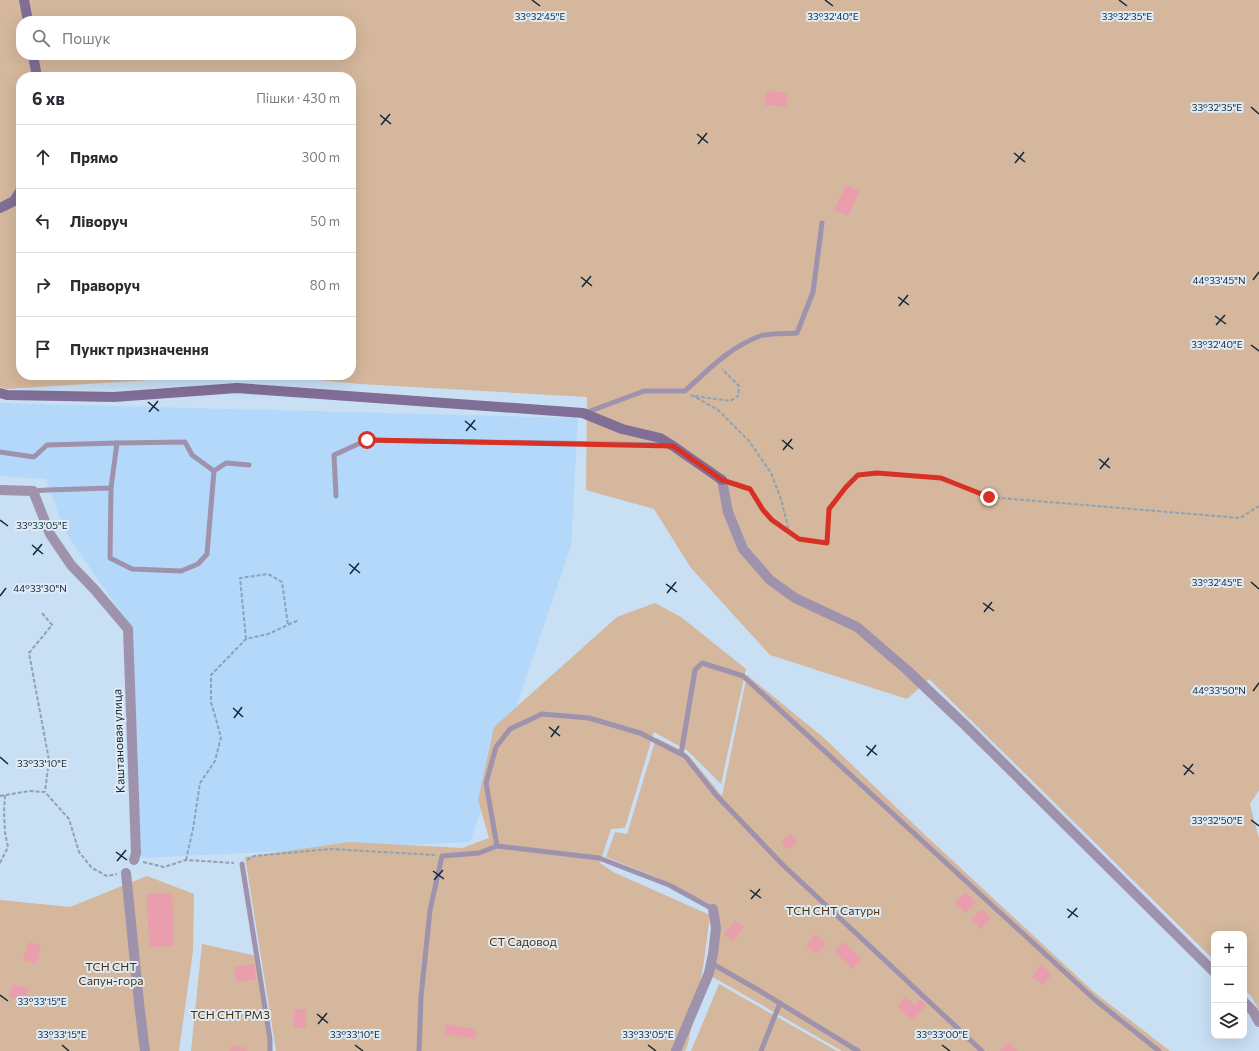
<!DOCTYPE html>
<html lang="uk">
<meta charset="utf-8">
<style>
:root{--surface:#fff;--page:#f2f2f3;--text:#2b2b33;--muted:#7c7c81;--line:#e1e1e2}
body{margin:0;font-family:Commissioner,sans-serif;background:var(--page);color:var(--text)}
.controls{position:absolute;right:12px;bottom:12px;display:grid;overflow:hidden;border-radius:8px;box-shadow:0 4px 16px #0002}
.controls button{width:36px;height:36px;display:grid;place-items:center;padding:0;border:0;border-bottom:1px solid var(--line);background:var(--surface);color:var(--text);font:20px sans-serif}
.stop{position:absolute;width:12px;height:12px;margin:-9px;border:3px solid #d93025;border-radius:50%;background:#fff}
.stop.end{background:#d93025;border-color:#fff;box-shadow:0 1px 4px #0008}
.list{margin:0;padding:0;list-style:none}
h2{display:flex;justify-content:space-between;align-items:center;height:52px;margin:0;padding:0 16px;font-size:17px}
h2 small{font-size:13px;font-weight:400;color:var(--muted)}
.list li{display:grid;grid-template-columns:26px 1fr auto;gap:12px;align-items:center;box-sizing:border-box;height:64px;padding:0 16px;border-top:1px solid var(--line)}
.list b{display:block;font-size:15px;white-space:nowrap}
.list em{font-size:13px;font-style:normal;color:var(--muted)}
.icon{flex:none;width:22px;height:22px;fill:none;stroke:currentColor;stroke-width:2;stroke-linecap:round;stroke-linejoin:round}
.map{position:relative;flex:none;width:1259px;height:1051px;overflow:hidden}
.search{position:absolute;background:var(--surface);box-shadow:0 4px 16px #0002;left:16px;top:16px;width:340px;height:44px;display:flex;align-items:center;gap:10px;box-sizing:border-box;padding:0 14px;border-radius:16px;color:var(--muted);font-size:15px}
.panel{position:absolute;background:var(--surface);box-shadow:0 4px 16px #0002;left:16px;top:72px;width:340px;height:308px;border-radius:16px}
.map>svg:first-child{display:block}
.built{fill:#b3d8fa}
.green{fill:#d4b79c;fill-rule:evenodd}
.building{fill:#ea9dad}
.lines{fill:none;stroke-linecap:round;stroke-linejoin:round}
.path{stroke:#8ca2b6;stroke-width:2;stroke-dasharray:4 2;stroke-linecap:butt}
.lane{stroke:#9f92ad;stroke-width:5}
.street{stroke:#9f92ad;stroke-width:10}
.secondary{stroke:#816e96;stroke-width:10}
.route{stroke:#d93025;stroke-width:5}
.ticks{fill:none;stroke:#11283b;stroke-width:1.5}
.labels{text-anchor:middle;stroke-width:4;stroke-linejoin:round;paint-order:stroke}
.street-label{font-size:12px;fill:#11283b;stroke:#dfebf5}
.park-label{font-size:12px;fill:#4f300b;stroke:#dfebf5}
.ticks-label{font-size:10px;text-anchor:middle;fill:#11283b;stroke:#dfebf5;stroke-width:4;stroke-linejoin:round;paint-order:stroke}
</style>
<div class="map">
<svg width="1259" height="1051" viewBox="0 0 1259 1051">
<rect width="100%" height="100%" fill="#c9dff4"/>
<polygon class="built" points="0,403 578,418 571,546 470,842 141,858 133,630 64,530 46,479 0,476"/>
<g class="green">
<path d="M0,0H1259V790L1250,804L1259,839V1010L1251,996L1244,989V934H1214V960L929,679L907,699L770,655L691,568L654,509L586,490L587,397L360,384L267,375L168,379L6,389L0,387ZM21,21H351V55H21ZM21,77H351V375H21Z"/>
<polygon points="655,603 681,617 746,669 721,784 688,751 654,732 625,828 611,829 600,863 613,872 710,915 703,968 688,1044 685,1051 276,1051 245,857 349,842 462,848 489,838 478,800 494,727 617,617"/>
<polygon points="747,675 824,738 924,834 1095,993 1170,1051 842,1051 711,976 717,941 708,903 656,877 606,857 615,832 627,834 656,738 677,748 690,757 722,796"/>
<polygon points="147,876 194,894 193,951 179,1051 0,1051 0,900 70,907"/>
<polygon points="202,944 257,956 272,1051 191,1051"/>
<polygon points="719,984 837,1051 691,1051"/>
</g>
<g class="building">
<polygon points="766,91 787,93 786,107 764,105"/>
<polygon points="846,185 860,191 848,216 834,210"/>
<polygon points="790,833 798,840 789,850 781,843"/>
<polygon points="965,892 976,902 965,913 955,903"/>
<polygon points="172,893 174,946 149,947 147,894"/>
<polygon points="981,909 991,918 981,929 971,919"/>
<polygon points="735,920 744,927 733,941 724,934"/>
<polygon points="815,934 826,943 817,954 806,946"/>
<polygon points="28,942 41,946 36,964 23,960"/>
<polygon points="844,942 862,960 852,969 834,951"/>
<polygon points="254,964 256,979 237,982 234,967"/>
<polygon points="1041,965 1052,974 1043,986 1032,976"/>
<polygon points="13,984 29,989 25,1002 9,997"/>
<polygon points="905,997 915,1005 920,999 926,1005 912,1020 897,1007"/>
<polygon points="306,1009 306,1027 294,1028 294,1010"/>
<polygon points="446,1024 476,1029 475,1039 444,1034"/>
<polygon points="1008,1042 1018,1051 1000,1051"/>
<polygon points="231,1045 247,1048 246,1051 230,1051"/>
</g>
<g class="lines">
<g class="path">
<polyline points="691,395 717,409 749,441 771,473 781,499 789,531"/>
<polyline points="695,396 730,401 738,396 739,386 722,369"/>
<polyline points="754,496 763,510 772,520 799,539 827,543 829,509 846,487 858,475 877,473 941,478 989,497 1240,518 1259,506"/>
<polyline points="42,613 52,625 29,653 49,760 45,792"/>
<polyline points="246,639 240,578 268,574 282,582 288,625"/>
<polyline points="0,796 29,791 45,792 69,819 79,852 92,868 107,876 117,874"/>
<polyline points="186,860 193,829 200,783 215,761 221,737 211,702 211,675 246,639 268,634 299,620"/>
<polyline points="247,860 254,856 331,849 435,855"/>
<polyline points="143,862 164,867 186,860 234,863"/>
<polyline points="0,863 8,847 5,833 4,812 5,795"/>
</g>
<g class="lane">
<path d="M585,413L644,391H685C708,370 730,347 760,336C769,333 786,334 797,333L813,292L822,223"/>
<polyline points="117,443 185,442 192,455 214,471 226,463 249,465"/>
<polyline points="0,452 34,457 47,445 117,443 111,488 47,490 33,491"/>
<polyline points="722,480 750,489"/>
<polyline points="111,488 110,558 132,569 181,571 198,564 207,554 214,471"/>
<polyline points="336,496 334,455 367,440 668,445"/>
<polyline points="681,754 695,670 702,663 743,676 1094,999 1159,1051"/>
<polyline points="497,846 486,783 496,747 510,729 542,714 589,718 640,733 685,756 716,795 784,866 982,1051"/>
<polyline points="242,864 270,1039 270,1051"/>
<polyline points="711,963 760,991 858,1051"/>
<polyline points="419,1051 421,997 430,910 442,856 479,853 497,846 599,858 669,885 713,909"/>
<polyline points="761,1051 780,1003"/>
</g>
<g class="street">
<polyline points="722,480 728,512 743,549 770,580 795,598 857,627 907,670 966,726 1214,972"/>
<polyline points="0,490 33,491 50,534 71,565 95,590 128,629 136,853 134,860"/>
<polyline points="126,873 139,1003 145,1051"/>
<polyline points="1244,1002 1253,1011 1259,1022"/>
<polyline points="676,1051 709,973 713,954 716,928 713,909"/>
</g>
<g class="secondary">
<polyline points="24,0 28,21"/>
<polyline points="33,55 37,77"/>
<polyline points="0,208 14,201 21,190"/>
<polyline points="0,393 7,395 114,397 237,388 583,413 622,429 660,438 673,446 722,480"/>
</g>
</g>
<g class="lines">
<polyline class="route" points="367,440 673,446 722,480 750,489 763,510 772,520 799,539 827,543 829,509 846,487 858,475 877,473 941,478 989,497"/>
</g>
<path class="ticks" d="M532,0L540,6M825,0L833,6M1119,0L1127,6M1251,107L1259,114M380,115L391,124M381,125L390,114M697,134L708,143M698,144L707,133M1014,153L1025,162M1015,163L1024,152M581,277L592,286M1253,280L1259,272M582,287L591,276M898,297L909,305M899,306L908,295M1215,316L1226,324M1216,325L1225,315M1251,345L1259,351M148,402L159,411M149,412L158,401M465,421L476,430M466,431L475,420M782,440L793,449M783,450L792,439M1099,459L1110,468M1100,469L1109,458M0,520L8,526M32,545L43,554M33,555L42,544M349,564L360,573M350,574L359,563M1251,582L1259,589M666,584L677,592M667,593L676,582M0,596L6,588M983,603L994,611M984,612L992,602M1253,691L1259,683M233,708L243,717M234,718L242,707M549,727L560,736M551,737L559,726M866,746L877,755M867,756L876,745M0,757L8,764M1183,765L1194,774M1184,775L1193,764M1251,820L1259,826M116,852L127,860M117,861L126,850M433,871L444,879M434,880L443,870M750,890L761,898M751,899L760,889M1067,909L1078,917M1068,918L1077,908M0,995L8,1001M317,1014L328,1023M318,1024L327,1013M62,1045L69,1051M355,1045L363,1051M648,1045L656,1051M942,1045L950,1051"/>
<g class="labels">
<g class="street-label">
<text transform="translate(119 741) rotate(-92)" y="4">Каштановая улица</text>
</g>
<g class="park-label">
<text x="833" y="915">ТСН СНТ Сатурн</text>
<text x="523" y="946">СТ Садовод</text>
<text x="111" y="971">ТСН СНТ<tspan x="111" dy="14">Сапун-гора</tspan></text>
<text x="230" y="1019">ТСН СНТ РМЗ</text>
</g>
</g>
<g class="ticks-label">
<text x="540" y="20">33°32'45"E</text>
<text x="1127" y="20">33°32'35"E</text>
<text x="833" y="20">33°32'40"E</text>
<text x="1217" y="111">33°32'35"E</text>
<text x="1219" y="284">44°33'45"N</text>
<text x="1217" y="348">33°32'40"E</text>
<text x="42" y="529">33°33'05"E</text>
<text x="1217" y="586">33°32'45"E</text>
<text x="40" y="592">44°33'30"N</text>
<text x="1219" y="694">44°33'50"N</text>
<text x="42" y="767">33°33'10"E</text>
<text x="1217" y="824">33°32'50"E</text>
<text x="42" y="1005">33°33'15"E</text>
<text x="62" y="1038">33°33'15"E</text>
<text x="355" y="1038">33°33'10"E</text>
<text x="648" y="1038">33°33'05"E</text>
<text x="942" y="1038">33°33'00"E</text>
</g>
</svg>
<div class="controls">
<button>+</button>
<button>−</button>
<button><svg class="icon" aria-label="layers" viewBox="0 0 24 24"><path d="M12 4l9 5-9 5-9-5zM3 14l9 5 9-5"/></svg></button>
</div>
<div class="stop" style="left:367px;top:440px"></div>
<div class="stop end" style="left:989px;top:497px"></div>
<div class="search"><svg class="icon" aria-label="search" viewBox="0 0 24 24"><circle cx="10" cy="10" r="6"/><path d="M15 15l6 6"/></svg>Пошук</div>
<section class="panel">
<h2>6 хв<small>Пішки · 430 m</small></h2>
<ul class="list">
<li><svg class="icon" aria-label="ahead" viewBox="0 0 24 24"><path d="M12 20V5M6 11l6-6 6 6"/></svg><div><b>Прямо</b></div><em>300 m</em></li>
<li><svg class="icon" aria-label="left" viewBox="0 0 24 24"><path d="M17 20v-9H6M10 6l-5 5 5 5"/></svg><div><b>Ліворуч</b></div><em>50 m</em></li>
<li><svg class="icon" aria-label="right" viewBox="0 0 24 24"><path d="M7 20v-9h11M14 6l5 5-5 5"/></svg><div><b>Праворуч</b></div><em>80 m</em></li>
<li><svg class="icon" aria-label="arrive" viewBox="0 0 24 24"><path d="M6 21V4h12l-3 4 3 4H6"/></svg><div><b>Пункт призначення</b></div></li>
</ul>
</section>
</div>
